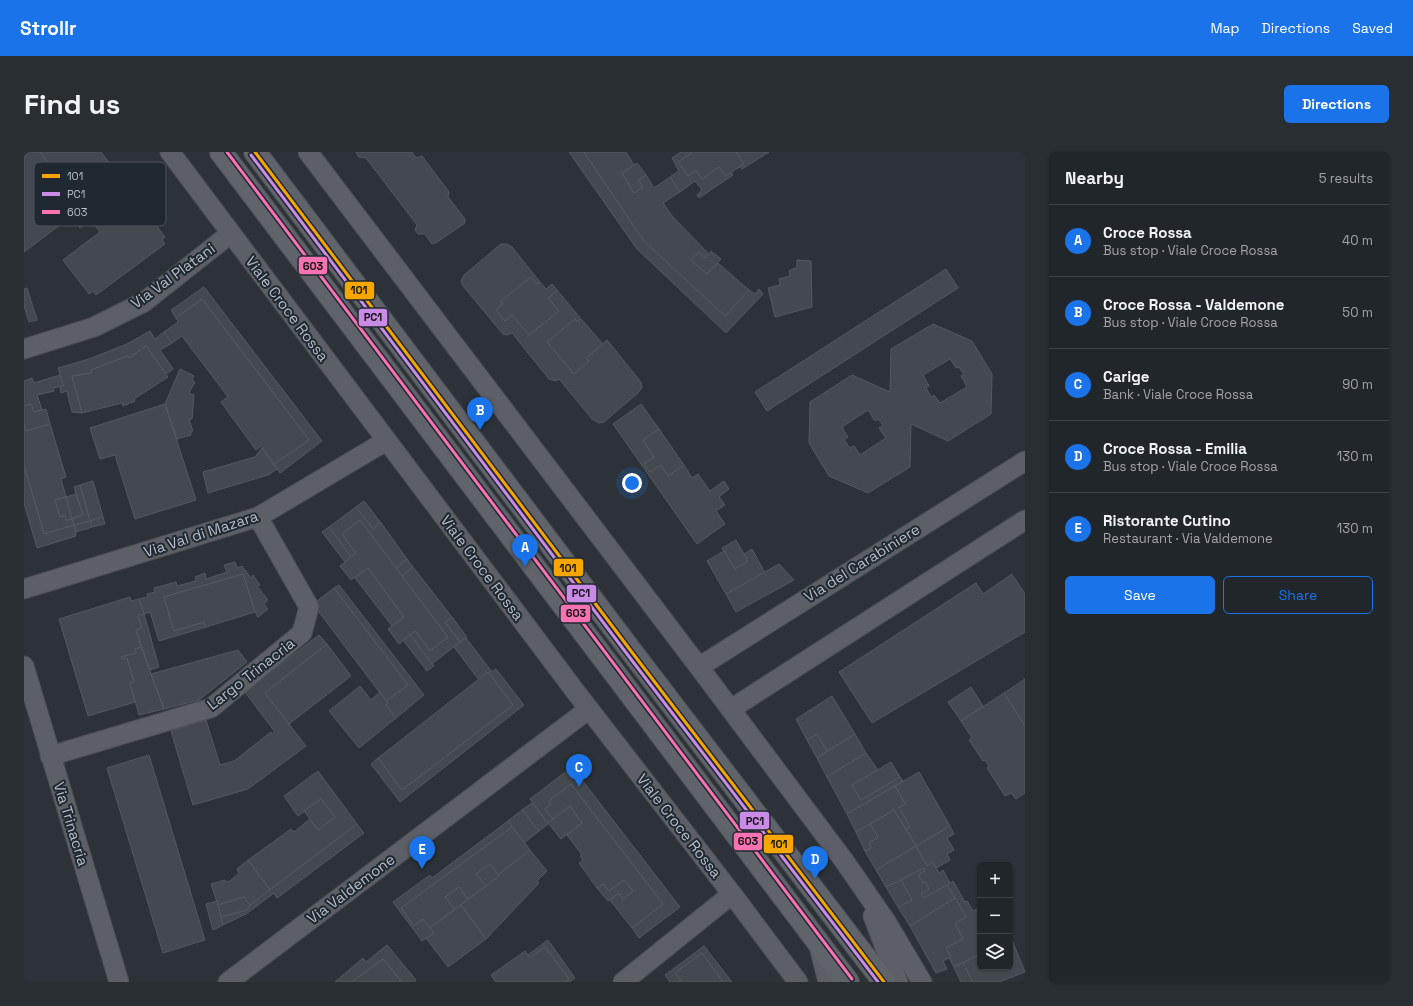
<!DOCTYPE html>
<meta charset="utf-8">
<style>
:root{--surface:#21262a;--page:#292e32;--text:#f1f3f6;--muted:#a2a5a8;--line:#3e4347;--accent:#1a73e8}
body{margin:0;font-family:"Space Grotesk",sans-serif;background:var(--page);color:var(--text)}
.controls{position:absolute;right:12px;bottom:12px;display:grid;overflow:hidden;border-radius:6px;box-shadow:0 1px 3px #0004}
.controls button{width:36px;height:36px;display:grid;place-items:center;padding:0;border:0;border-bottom:1px solid var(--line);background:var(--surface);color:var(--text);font:20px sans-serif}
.you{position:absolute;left:608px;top:331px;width:14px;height:14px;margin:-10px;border:3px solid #fff;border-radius:50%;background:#1a73e8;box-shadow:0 0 0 6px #1a73e833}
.badge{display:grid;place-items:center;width:26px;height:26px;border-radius:50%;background:var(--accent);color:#fff;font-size:13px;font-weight:700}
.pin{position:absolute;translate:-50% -33px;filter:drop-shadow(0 1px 2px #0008)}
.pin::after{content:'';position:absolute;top:21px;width:14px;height:12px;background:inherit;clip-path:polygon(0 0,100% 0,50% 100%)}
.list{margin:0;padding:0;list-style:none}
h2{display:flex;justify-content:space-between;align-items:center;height:52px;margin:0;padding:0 16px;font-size:17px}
h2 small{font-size:13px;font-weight:400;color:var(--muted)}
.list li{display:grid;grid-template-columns:26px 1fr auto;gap:12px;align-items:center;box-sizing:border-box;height:72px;padding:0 16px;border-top:1px solid var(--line)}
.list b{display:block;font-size:15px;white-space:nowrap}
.list p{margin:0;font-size:13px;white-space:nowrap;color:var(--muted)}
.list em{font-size:13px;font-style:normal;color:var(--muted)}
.actions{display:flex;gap:8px;padding:12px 16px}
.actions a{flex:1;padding:9px 0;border:1px solid var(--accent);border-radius:6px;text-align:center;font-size:14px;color:var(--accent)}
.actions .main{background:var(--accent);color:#fff}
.icon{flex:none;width:22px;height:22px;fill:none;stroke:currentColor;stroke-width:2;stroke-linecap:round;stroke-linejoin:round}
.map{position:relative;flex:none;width:1001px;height:830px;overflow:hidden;border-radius:6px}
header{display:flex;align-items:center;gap:24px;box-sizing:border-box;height:56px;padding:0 20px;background:var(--accent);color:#fff}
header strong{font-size:19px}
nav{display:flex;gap:22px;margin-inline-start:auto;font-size:14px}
.intro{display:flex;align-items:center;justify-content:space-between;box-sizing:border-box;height:96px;padding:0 24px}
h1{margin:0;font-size:28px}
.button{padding:10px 18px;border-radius:6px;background:var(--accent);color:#fff;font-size:14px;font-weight:700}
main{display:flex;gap:24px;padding:0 24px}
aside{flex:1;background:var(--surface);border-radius:6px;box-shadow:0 1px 3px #0004}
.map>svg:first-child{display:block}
.building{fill:#44494f;stroke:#54595f;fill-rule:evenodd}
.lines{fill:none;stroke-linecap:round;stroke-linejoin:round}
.street-casing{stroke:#4a4e53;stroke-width:21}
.secondary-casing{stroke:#4a4e53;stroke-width:24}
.street{stroke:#5c6066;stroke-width:19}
.secondary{stroke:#60646a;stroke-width:22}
.bus-1-casing{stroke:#202832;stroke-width:6}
.bus-2-casing{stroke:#202832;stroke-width:6}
.bus-3-casing{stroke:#202832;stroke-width:6}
.bus-1{stroke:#f7a600;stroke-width:3}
.bus-2{stroke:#ca8be6;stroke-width:3}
.bus-3{stroke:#fa72b2;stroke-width:3}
.labels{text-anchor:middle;stroke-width:4;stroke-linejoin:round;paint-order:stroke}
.street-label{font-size:15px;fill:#b7bec8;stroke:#202832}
.key{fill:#202832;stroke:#4d555f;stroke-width:1}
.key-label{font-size:11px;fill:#b7bec8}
.line-badge{stroke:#202832;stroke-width:1.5}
.pale-badge-label{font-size:11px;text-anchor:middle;font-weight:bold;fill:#111}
</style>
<header>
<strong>Strollr</strong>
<nav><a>Map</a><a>Directions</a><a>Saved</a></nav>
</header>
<div class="intro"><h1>Find us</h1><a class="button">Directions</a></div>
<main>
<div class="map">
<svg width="1001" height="830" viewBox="0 0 1001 830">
<rect width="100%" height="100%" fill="#2c3238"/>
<g class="building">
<polygon points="0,0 16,0 67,68 56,76 48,64 0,100"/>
<polygon points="16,0 77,0 141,85 138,88 141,92 72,143 69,139 65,142 39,108 76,80"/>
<polygon points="332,0 388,0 392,6 398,4 425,40 424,45 441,67 441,71 410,92 407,91 401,82 394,82 391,78 393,73 342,6 335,5"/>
<polygon points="545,0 560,0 620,89 701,164 725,138 731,142 735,137 739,142 702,181 613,97"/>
<polygon points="560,0 602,0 610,13 598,21 610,41 619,35 614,28 622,23 630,36 646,25 656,40 639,51 649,65 685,102 681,106 675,100 667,108 683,122 694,111 725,138 701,164 620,89"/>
<polygon points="657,0 669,0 654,10 664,24 672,18 678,27 695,15 702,24 707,20 709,23 675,46 673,43 678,38 671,29 656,40 646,25 655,19 648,6"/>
<polygon points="669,0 712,0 720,12 702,24 695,15 678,27 672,18 664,24 654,10"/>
<polygon points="712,0 745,0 718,17 716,14 720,12"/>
<polygon points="613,11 622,23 614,28 619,35 610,41 598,21"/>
<polygon points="477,92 483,92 488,95 516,130 513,132 507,125 477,149 479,152 472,158 481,169 488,163 505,183 535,159 524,146 533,138 557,167 553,170 551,167 523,190 550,222 565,209 562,206 583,188 617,230 618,235 615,240 580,270 575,271 568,267 535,227 532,229 525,227 488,181 483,183 479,182 439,134 437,129 440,123"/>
<polygon points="687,99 697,107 683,122 667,108 675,100 681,106"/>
<polygon points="773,108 787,109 788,155 751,165 744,136 756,133 755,127 766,124 765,119 773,115"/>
<polygon points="922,117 934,136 743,259 731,240"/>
<polygon points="507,125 513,132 516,130 522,137 528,132 533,138 524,146 535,159 505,183 488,163 481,169 472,158 479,152 477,149"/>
<polygon points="180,135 298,289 256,321 250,312 285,288 178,147 152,166 147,158"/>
<polygon points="3,136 13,168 5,170 0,154 0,137"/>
<polygon points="178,147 285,288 250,312 237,294 232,298 197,250 204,245 158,184 148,191 140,180 154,170 152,166"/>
<polygon points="551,167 553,170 557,167 579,192 562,206 565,209 550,222 523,190"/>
<path d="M909,172L948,189L968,222L967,262L924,289L887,272L886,315L844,341L805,324L785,291L786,250L828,223L866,240L867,197ZM926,207L932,216L935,215L940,223L937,224L943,235L916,251L910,243L907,245L902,236L905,234L899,223ZM844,258L851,269L854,267L859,273L855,276L862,286L836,303L830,294L826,296L820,288L824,285L818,275Z"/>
<polygon points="126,179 131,187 140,180 148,191 136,198 149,217 142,222 122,194 105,206 104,204 67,218 68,221 48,224 58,261 48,260 43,239 37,241 36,235 39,234 34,216 65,207 103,192"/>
<polygon points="122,194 144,225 110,247 111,249 99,254 98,251 58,261 48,224 68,221 67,218 104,204 105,206"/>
<polygon points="156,217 170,224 168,228 171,230 165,241 170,243 168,267 165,268 169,279 167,280 167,283 153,287 141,252"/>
<polygon points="36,223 39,234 29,236 30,239 13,243 18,258 10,260 7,252 0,254 0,229 8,226 10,231"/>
<polygon points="7,252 10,260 22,257 26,272 2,279 0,272 0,254"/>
<polygon points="141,252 172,348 111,367 91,303 76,307 66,276"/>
<polygon points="617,252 635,277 619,288 630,305 620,312 626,320 637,313 644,324 660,313 668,326 674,322 686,339 700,329 705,337 695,345 701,353 692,359 701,372 673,392 589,272"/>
<polygon points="0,272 2,279 26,272 42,325 37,327 42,345 31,348 36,365 41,363 42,368 48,367 50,373 20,382 0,313"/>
<polygon points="635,277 660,313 644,324 637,313 626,320 620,312 630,305 619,288"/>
<polygon points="238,296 253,317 244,323 184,341 179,320 231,305"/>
<polygon points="0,313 20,382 50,373 52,384 13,396 0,351"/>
<polygon points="69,329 79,365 66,369 56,333"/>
<polygon points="56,333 66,369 50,373 48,367 59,363 50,335"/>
<polygon points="52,342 59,363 48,367 42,345"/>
<polygon points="42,345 48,367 42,368 41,363 36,365 31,348"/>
<polygon points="340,349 357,371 349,377 332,355"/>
<polygon points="332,355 349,377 357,371 383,407 372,416 336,368 318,382 332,401 327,405 305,375"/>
<polygon points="79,365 81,372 68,375 66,369"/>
<polygon points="336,368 424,485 406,499 391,479 375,492 364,477 380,465 344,416 327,428 316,414 332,401 318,382"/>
<polygon points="66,369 68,375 52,380 50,373"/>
<polygon points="305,375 327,405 321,410 298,380"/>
<polygon points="712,388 724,409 711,417 698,396"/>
<polygon points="728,397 741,421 702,442 683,409 700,399 711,417 724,409 720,402"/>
<polygon points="383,407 389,415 378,424 372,416"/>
<polygon points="211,410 213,416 218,414 227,426 229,423 236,433 233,434 244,448 240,452 244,457 234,465 231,460 219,422 140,445 150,479 180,470 182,475 135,489 126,460 120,462 115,447 124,445 123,442 131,440 130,436 152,430 153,434 172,429 171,425 181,421 182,427 203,420 200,413"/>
<polygon points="755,412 770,428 712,460 702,442"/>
<polygon points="389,415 428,465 421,470 436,490 408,512 386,483 391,479 406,499 424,485 378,424"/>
<polygon points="344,416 380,465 368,474 331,426"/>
<polygon points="219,422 231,460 182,475 180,470 150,479 140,445"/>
<polygon points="988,422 1001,442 1001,480 848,571 815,520 952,431 959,442"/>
<polygon points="315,433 400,543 372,566 362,553 364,551 362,549 384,533 310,436"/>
<polygon points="310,436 384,533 362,549 289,452"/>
<polygon points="106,445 107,449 115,447 120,462 114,464 118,476 112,478 117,495 111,497 112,501 97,505 98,507 103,506 110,530 106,531 111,550 64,564 35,467"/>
<polygon points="120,462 135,515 126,518 112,478 118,476 114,464"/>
<polygon points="428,465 443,485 436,490 421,470"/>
<polygon points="295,483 303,492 241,541 282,594 224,637 169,653 147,579 182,568 196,613 210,609 247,580 248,582 251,580 221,540"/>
<polygon points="386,483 410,514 403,519 379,488"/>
<polygon points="442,486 468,520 472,517 500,553 376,650 347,612 354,606 378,638 489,553 464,520 455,528 430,495"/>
<polygon points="303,492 327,524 265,572 241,541"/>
<polygon points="117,495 140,557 115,563 106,531 110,530 103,506 98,507 97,505 112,501 111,497"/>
<polygon points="214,498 223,510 175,548 140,557 127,522"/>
<polygon points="464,520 489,553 378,638 354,606"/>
<polygon points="1001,527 1001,574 980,541"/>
<polygon points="336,534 347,548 356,540 364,551 362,553 372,566 335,596 305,559"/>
<polygon points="947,535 959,554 937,569 924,550"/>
<polygon points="980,541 1001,574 1001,641 992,647 987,641 981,644 963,616 965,614 961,608 959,609 945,588 948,586 937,569"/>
<polygon points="808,544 831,582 803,599 793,582 783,588 772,567"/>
<polygon points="793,582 803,599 793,606 783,588"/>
<polygon points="831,582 842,601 803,625 793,606"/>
<polygon points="842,601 854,618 828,633 837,648 876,625 879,629 823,662 803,625"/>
<polygon points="125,603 181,788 139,801 83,616"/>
<polygon points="867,610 876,625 837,648 828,633"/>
<polygon points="548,615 656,755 615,786 608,776 639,752 547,632 525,649 527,652 521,657 529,667 524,671 506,647"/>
<polygon points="294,619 333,672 246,738 224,708 267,677 270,680 286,667 294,678 311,665 297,647 274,664 260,644"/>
<polygon points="895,620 926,674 892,694 882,677 886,675 875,655 881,652 871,634"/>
<polygon points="547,632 639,752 608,776 586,748 595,741 599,747 609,739 600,728 585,739 579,732 573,736 555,711 559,708 556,704 558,703 543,683 558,671 546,654 529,667 521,657 527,652 525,649"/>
<polygon points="871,634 881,652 875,655 886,675 882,677 870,658 832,680 823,662"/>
<polygon points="297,647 311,665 294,678 280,659"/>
<polygon points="508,651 524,672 515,679 498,658"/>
<polygon points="546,654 558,671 537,687 524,671"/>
<polygon points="498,658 515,679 500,691 484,669"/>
<polygon points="870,658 892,694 852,718 841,699 847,696 845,691 854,685 846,672"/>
<polygon points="484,669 488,675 377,756 390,774 399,767 410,781 398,789 369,750 406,723 408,726"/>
<polygon points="333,672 340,681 253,746 250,741 222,762 199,773 197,765 223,758 226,753"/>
<polygon points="846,672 854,685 845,691 847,696 841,699 832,680"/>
<polygon points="926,674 930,682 923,686 930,698 923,702 926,708 912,716 909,710 903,714 892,694"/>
<polygon points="488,675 506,698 474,723 466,712 452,722 462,734 444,747 435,735 421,745 431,757 406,776 399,767 390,774 377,756"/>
<polygon points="892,694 903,714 909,710 915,721 919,718 926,731 900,746 897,742 905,737 901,730 899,731 894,723 901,719 899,716 877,728 862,735 852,718"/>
<polygon points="506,698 523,719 513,729 515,731 462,787 437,753 475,724 474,723"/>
<polygon points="224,708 246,738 226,753 220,745 194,753 187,732 201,728 202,730 206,729 215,721 213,717"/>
<polygon points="466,712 475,724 462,734 452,722"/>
<polygon points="899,716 901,719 894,723 899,731 901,730 905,737 897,742 900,746 923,733 931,746 886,774 874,755 888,748 877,728"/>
<polygon points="600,728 609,739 599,747 595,741 584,749 573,736 579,732 585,739"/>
<polygon points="877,728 888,748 874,755 862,735"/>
<polygon points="929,729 941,750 943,749 949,759 956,755 956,802 930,815 925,806 927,805 922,796 939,787 931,771 942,765 923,733"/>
<polygon points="435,735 444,747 431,757 421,745"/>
<polygon points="220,745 226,753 223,758 197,765 194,753"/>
<polygon points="931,746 942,765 931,771 939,787 922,796 927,805 919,809 923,817 912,821 886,774"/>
<polygon points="193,749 199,773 189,778 182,752"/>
<polygon points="437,753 462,787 424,815 402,786 410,781 406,776"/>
<polygon points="524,788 551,826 545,830 541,830 545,827 521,795 506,806 504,803"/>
<polygon points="986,788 988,788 1001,820 975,830 949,830 939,811 956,802 956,815 986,815"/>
<polygon points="363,793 392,828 390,830 378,830 359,807 328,830 311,830 339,806 342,810"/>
<polygon points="680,794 708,830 699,830 678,801 651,821 658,830 646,830 641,823"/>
<polygon points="521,795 545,827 541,830 472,830 467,823 501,799 506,806"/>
<polygon points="678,801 699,830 658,830 651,821"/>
<polygon points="359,807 378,830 328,830"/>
<polygon points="939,811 949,830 937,830 930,815"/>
</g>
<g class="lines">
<g class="street-casing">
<g id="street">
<polyline points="146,0 551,539 708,742 774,830"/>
<polyline points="284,0 675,515 821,710 863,771 898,830"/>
<polyline points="0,197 70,175 120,150 206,82"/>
<polyline points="0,437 234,365 362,289"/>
<polyline points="0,514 95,830"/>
<polyline points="675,515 1001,309"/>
<polyline points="707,557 1001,368"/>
<polyline points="26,604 187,556 278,481 285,455 234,365"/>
<polyline points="849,764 874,830"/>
<polyline points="795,794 804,830"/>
<polyline points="204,830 565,557"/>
<polyline points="599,830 708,742"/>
</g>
</g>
<g class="secondary-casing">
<g id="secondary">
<polyline points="197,0 824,830"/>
<polyline points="231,0 607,499 860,830"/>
</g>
</g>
<use href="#street" class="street"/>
<use href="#secondary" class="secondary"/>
<g class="bus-1-casing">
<polyline id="bus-1" points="231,0 607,499 860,830"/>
</g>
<g class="bus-2-casing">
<polyline id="bus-2" points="227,3 603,502 854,830"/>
</g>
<g class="bus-3-casing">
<polyline id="bus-3" points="203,0 828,827"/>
</g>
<use href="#bus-1" class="bus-1"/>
<use href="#bus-2" class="bus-2"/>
<use href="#bus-3" class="bus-3"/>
</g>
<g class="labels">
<g class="street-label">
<text transform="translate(149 124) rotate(-36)" y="5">Via Val Platani</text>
<text transform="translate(263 157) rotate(53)" y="5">Viale Croce Rossa</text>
<text transform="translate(177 382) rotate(-18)" y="5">Via Val di Mazara</text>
<text transform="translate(838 411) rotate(-32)" y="5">Via del Carabiniere</text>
<text transform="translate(458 416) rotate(53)" y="5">Viale Croce Rossa</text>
<text transform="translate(227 522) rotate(-38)" y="5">Largo Trinacria</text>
<text transform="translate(47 672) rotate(73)" y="5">Via Trinacria</text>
<text transform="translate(655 674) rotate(52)" y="5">Viale Croce Rossa</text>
<text transform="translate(327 737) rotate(-37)" y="5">Via Valdemone</text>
</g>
</g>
<rect x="10" y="10" width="132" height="64" rx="6" class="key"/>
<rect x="18" y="22" width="18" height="4" fill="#f7a600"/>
<rect x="18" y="40" width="18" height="4" fill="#ca8be6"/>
<rect x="18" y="58" width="18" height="4" fill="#fa72b2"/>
<g class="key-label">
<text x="43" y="28">101</text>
<text x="43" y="46">PC1</text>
<text x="43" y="64">603</text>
</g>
<g class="line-badge">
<rect x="274" y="104" width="30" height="19" rx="4" fill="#fa72b2"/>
<rect x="320" y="129" width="31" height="19" rx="4" fill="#f7a600"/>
<rect x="334" y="156" width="30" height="19" rx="4" fill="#ca8be6"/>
<rect x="529" y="406" width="31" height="19" rx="4" fill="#f7a600"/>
<rect x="542" y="432" width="31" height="19" rx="4" fill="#ca8be6"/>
<rect x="536" y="452" width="31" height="19" rx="4" fill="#fa72b2"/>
<rect x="715" y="659" width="31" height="19" rx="4" fill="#ca8be6"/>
<rect x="709" y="680" width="30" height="19" rx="4" fill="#fa72b2"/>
<rect x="739" y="682" width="31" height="20" rx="4" fill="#f7a600"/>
</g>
<g class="pale-badge-label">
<text x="289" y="118">603</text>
<text x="335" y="142">101</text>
<text x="349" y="169">PC1</text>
<text x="544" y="420">101</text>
<text x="557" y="445">PC1</text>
<text x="552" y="465">603</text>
<text x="731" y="673">PC1</text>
<text x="724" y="693">603</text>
<text x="755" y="696">101</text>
</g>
</svg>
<div class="controls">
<button>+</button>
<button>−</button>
<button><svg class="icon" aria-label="layers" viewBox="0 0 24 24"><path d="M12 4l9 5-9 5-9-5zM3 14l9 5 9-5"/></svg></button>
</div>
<div class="you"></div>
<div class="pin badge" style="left:501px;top:415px">A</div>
<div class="pin badge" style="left:456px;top:278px">B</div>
<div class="pin badge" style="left:555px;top:635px">C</div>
<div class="pin badge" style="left:791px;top:727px">D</div>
<div class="pin badge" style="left:398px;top:717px">E</div>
</div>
<aside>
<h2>Nearby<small>5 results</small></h2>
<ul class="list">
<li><span class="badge">A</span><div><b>Croce Rossa</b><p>Bus stop · Viale Croce Rossa</p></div><em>40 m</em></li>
<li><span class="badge">B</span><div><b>Croce Rossa - Valdemone</b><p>Bus stop · Viale Croce Rossa</p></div><em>50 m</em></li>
<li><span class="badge">C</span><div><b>Carige</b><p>Bank · Viale Croce Rossa</p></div><em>90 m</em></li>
<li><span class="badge">D</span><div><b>Croce Rossa - Emilia</b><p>Bus stop · Viale Croce Rossa</p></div><em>130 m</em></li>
<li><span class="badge">E</span><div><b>Ristorante Cutino</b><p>Restaurant · Via Valdemone</p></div><em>130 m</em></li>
</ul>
<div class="actions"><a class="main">Save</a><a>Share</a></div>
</aside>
</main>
